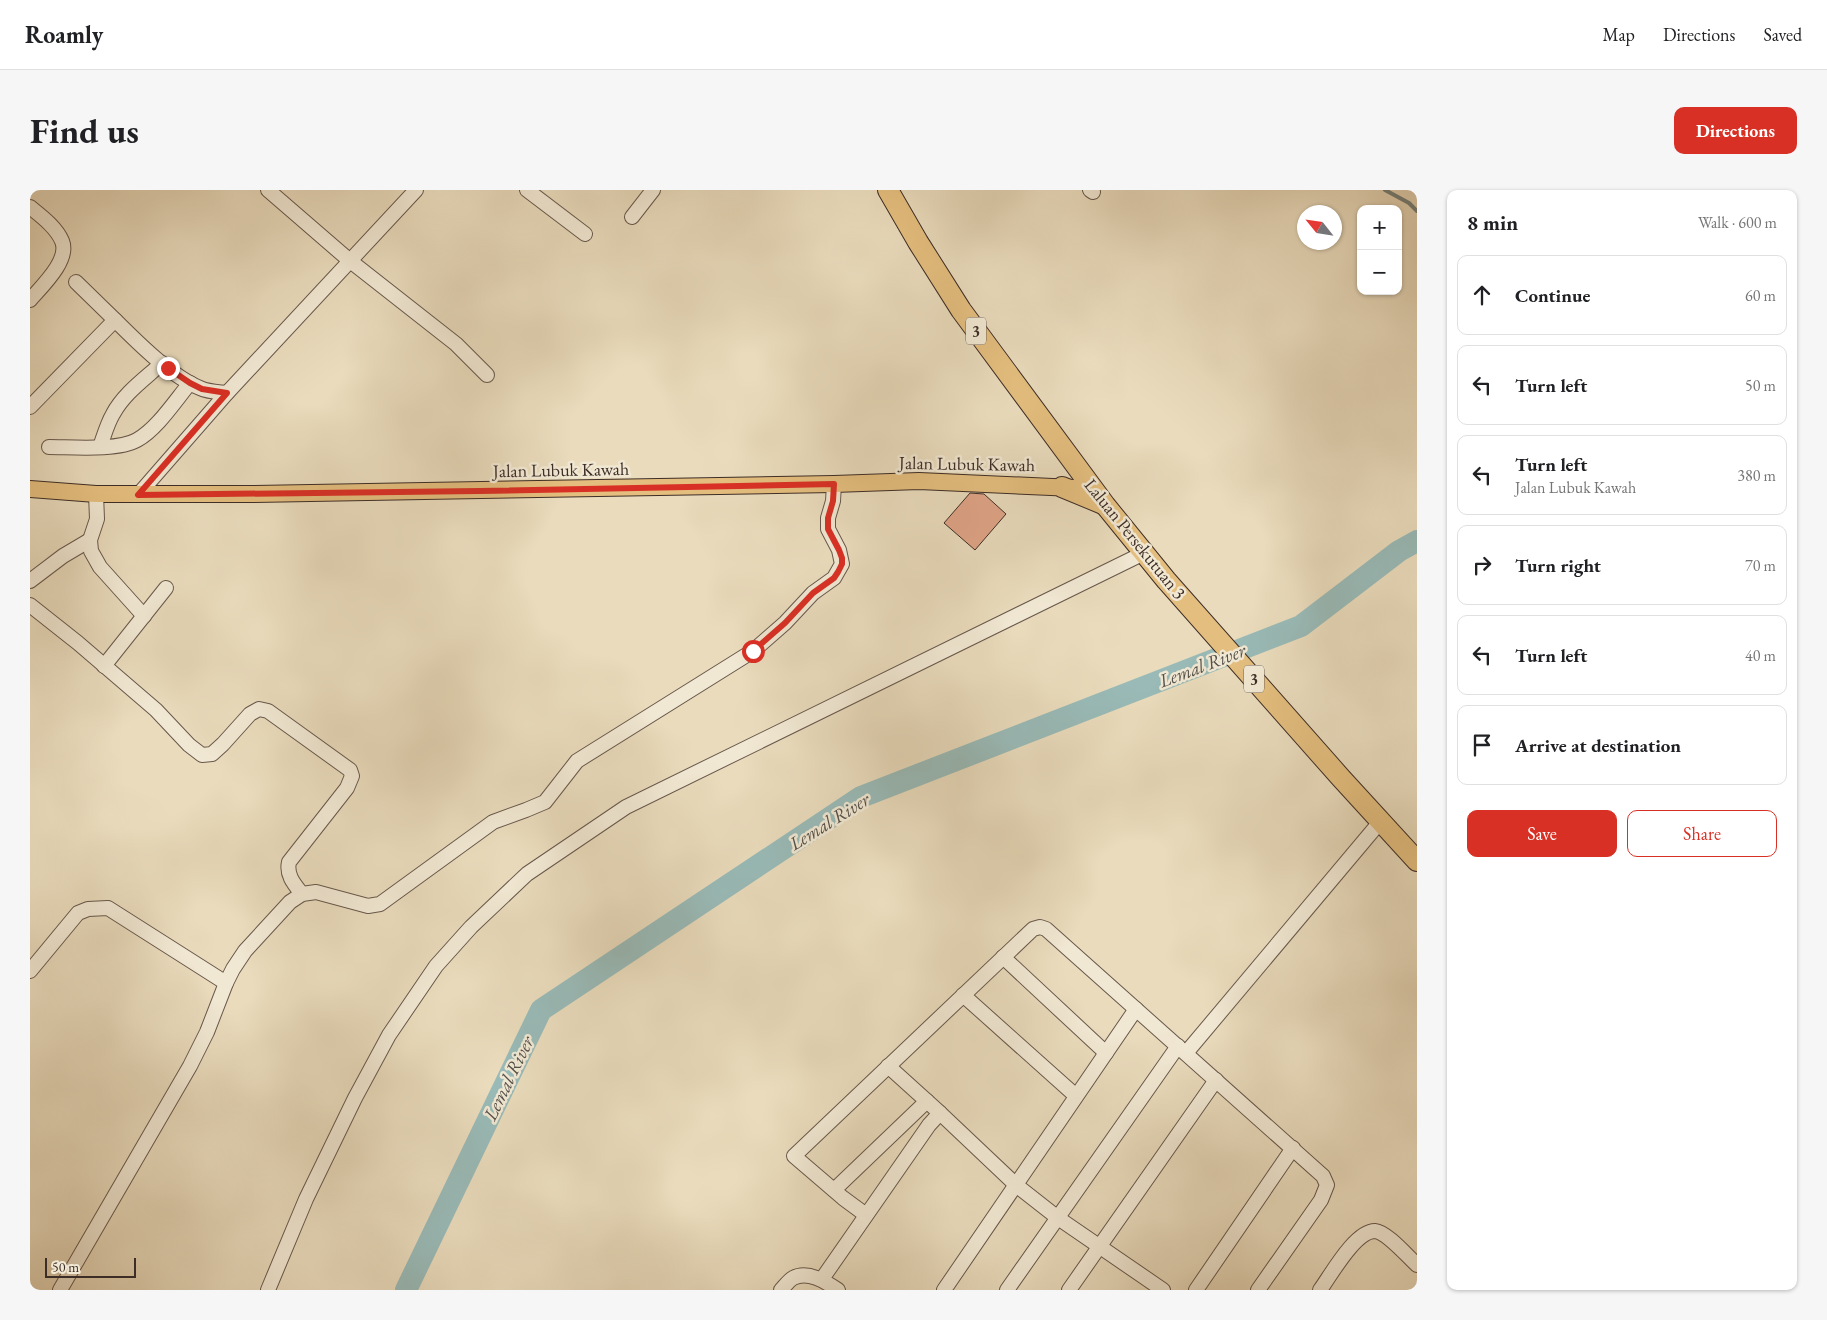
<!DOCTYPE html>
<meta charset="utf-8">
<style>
:root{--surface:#fff;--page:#f6f6f6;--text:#202124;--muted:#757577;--line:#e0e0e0;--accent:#d93025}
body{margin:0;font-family:"EB Garamond",serif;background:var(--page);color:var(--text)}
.controls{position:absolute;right:15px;top:15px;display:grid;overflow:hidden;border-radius:10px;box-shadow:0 1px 4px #0004}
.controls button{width:45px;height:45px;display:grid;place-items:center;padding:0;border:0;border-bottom:1px solid var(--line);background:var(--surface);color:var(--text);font:25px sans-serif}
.compass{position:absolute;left:1267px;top:15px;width:45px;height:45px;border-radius:50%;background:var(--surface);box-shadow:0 1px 4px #0004;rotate:300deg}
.scale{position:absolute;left:15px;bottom:12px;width:91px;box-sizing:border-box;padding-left:5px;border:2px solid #3d2d27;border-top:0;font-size:14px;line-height:18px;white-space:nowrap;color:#3d2d27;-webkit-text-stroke:4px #f1e8d3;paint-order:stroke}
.stop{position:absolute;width:15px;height:15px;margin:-11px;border:4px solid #d93025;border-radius:50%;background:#fff}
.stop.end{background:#d93025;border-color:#fff;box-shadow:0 1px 5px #0008}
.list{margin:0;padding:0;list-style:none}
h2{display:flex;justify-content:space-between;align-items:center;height:65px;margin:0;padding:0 20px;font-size:21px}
h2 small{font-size:16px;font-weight:400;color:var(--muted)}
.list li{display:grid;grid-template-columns:32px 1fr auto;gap:15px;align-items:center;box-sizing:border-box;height:80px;margin:0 10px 10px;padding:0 10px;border:1px solid var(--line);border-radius:10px}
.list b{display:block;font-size:19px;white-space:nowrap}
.list p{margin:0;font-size:16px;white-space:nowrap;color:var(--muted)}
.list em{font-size:16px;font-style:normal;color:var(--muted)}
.actions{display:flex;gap:10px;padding:15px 20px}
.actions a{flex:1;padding:11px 0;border:1px solid var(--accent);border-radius:10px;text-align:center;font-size:18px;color:var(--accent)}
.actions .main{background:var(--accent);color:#fff}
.icon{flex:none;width:28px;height:28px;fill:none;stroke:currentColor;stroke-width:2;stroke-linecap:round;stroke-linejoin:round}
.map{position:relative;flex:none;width:1387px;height:1100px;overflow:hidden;border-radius:10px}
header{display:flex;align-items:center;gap:30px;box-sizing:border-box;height:70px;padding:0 25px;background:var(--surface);border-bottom:1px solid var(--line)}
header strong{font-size:24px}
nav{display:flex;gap:28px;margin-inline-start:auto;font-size:18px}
.intro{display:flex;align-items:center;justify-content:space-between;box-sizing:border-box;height:120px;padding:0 30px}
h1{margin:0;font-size:35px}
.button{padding:12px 22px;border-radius:10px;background:var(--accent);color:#fff;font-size:18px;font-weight:700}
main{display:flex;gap:30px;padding:0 30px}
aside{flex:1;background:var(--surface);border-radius:10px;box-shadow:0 1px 4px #0004}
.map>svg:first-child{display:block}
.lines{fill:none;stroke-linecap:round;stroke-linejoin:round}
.stream{stroke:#74827d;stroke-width:4}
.river{stroke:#99bab7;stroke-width:22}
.building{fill:#dfa387;stroke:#3d2d27}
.minor-casing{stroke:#68584c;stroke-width:16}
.major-casing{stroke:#3d2d27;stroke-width:18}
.highway-casing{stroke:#3d2d27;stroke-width:22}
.minor{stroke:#f1e8d3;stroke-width:14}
.major{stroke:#e4be7e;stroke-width:16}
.highway{stroke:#e4be7e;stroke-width:20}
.route{stroke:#d93025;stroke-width:6}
.labels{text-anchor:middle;stroke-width:5;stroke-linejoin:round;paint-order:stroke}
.shield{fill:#f1e8d3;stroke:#73655b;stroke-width:1}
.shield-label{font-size:16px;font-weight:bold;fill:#3d2d27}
.street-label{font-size:18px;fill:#3d2d27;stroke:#f1e8d3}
.water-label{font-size:19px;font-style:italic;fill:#54504b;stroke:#f1e8d3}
</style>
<header>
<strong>Roamly</strong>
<nav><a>Map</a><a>Directions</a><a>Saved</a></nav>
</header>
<div class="intro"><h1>Find us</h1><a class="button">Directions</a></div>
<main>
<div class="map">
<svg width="1387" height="1100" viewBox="0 0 1387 1100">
<rect width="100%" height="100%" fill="#e9dbbc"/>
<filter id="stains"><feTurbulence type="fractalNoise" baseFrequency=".004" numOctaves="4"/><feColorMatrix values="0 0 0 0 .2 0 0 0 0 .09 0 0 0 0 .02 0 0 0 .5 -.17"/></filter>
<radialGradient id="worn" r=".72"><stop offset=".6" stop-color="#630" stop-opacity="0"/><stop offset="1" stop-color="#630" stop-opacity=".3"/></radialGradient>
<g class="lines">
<polyline class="stream" points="1355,0 1379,13 1387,21"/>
<polyline class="river" points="376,1100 511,820 831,607 1271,436 1369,361 1387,351"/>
</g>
<polygon class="building" points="940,303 954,304 976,324 945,360 914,333"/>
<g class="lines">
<g class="minor-casing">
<g id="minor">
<polyline points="238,0 319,70 426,154 457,185"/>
<polyline points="497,0 555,44"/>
<polyline points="1060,0 1063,2"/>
<path d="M0,17C11,26 26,37 32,51C40,70 12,96 0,110"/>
<polyline points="602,27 623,0"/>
<polyline points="46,92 85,130"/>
<path d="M0,217L85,130C107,152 142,187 170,198C178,202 189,202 197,203"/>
<path d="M19,257C41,257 88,261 107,250C127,239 145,211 160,193"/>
<path d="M70,257C74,246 77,234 83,224C94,203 116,188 132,173"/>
<polyline points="66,304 67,329 60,350 61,361 70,377 114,426"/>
<polyline points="108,305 197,203 386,0"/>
<polyline points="0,391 33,366 60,350"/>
<path d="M0,415L48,453L126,520L159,555L172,565L182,564L193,554L220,524L229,519L238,521L320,580L322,586L317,598L259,672C256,685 264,694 272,704"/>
<polyline points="74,476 136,398"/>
<polyline points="973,767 1076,863"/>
<polyline points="0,781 48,723 58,719 78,718 196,793"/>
<polyline points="933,805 1046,906"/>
<polyline points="1156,863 1350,632"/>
<polyline points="858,876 910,923 986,995 1028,1028 1133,1100"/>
<polyline points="804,1000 897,911"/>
<polyline points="836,1025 813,1008 764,966 1003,739 1010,737 1016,739 1293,986 1297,995 1291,1010 1228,1100"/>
<polyline points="792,1089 899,935 910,923"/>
<polyline points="30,1100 160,876 177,842 196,793 203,779 215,761 260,712 272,704 286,702 338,716 350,714 463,632 496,620 515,612 547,571 723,461 755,433 783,403 804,388 812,374 809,360 798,339 798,328 803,311 804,294"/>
<polyline points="238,1100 276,1009 325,908 359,845 406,776 441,737 497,684 596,617 1114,363"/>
<path d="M751,1100C755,1096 758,1091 763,1088C778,1080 796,1092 808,1100"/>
<polyline points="914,1100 1106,819"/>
<polyline points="977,1100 1148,856"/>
<polyline points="1039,1100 1186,890"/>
<polyline points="1166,1100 1263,958"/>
<path d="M1290,1100C1301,1085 1325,1041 1345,1041C1357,1042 1378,1067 1387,1075"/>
</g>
</g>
<g class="major-casing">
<polyline id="major" points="0,299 66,304 223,304 804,294 889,291 1044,298"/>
</g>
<g class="highway-casing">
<g id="highway">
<polyline points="858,0 888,52 931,120 1075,315 1136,390 1311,588 1387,671"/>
<polyline points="1032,297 1073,314"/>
</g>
</g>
<use href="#minor" class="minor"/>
<use href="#major" class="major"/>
<use href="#highway" class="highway"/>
</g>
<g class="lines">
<polyline class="route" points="138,178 160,193 172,199 197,203 108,305 449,301 804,294 803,311 798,328 798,339 809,360 812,368 812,374 808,382 804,388 783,403 755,433 723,461"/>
</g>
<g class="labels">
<g class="shield">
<rect x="936" y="127.5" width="20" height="27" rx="4"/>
<rect x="1214" y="475.5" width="20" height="27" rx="4"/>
</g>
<g class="shield-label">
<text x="946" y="147">3</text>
<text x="1224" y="495">3</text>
</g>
<g class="street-label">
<text transform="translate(937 274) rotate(1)" y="6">Jalan Lubuk Kawah</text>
<text transform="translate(531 280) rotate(-1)" y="6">Jalan Lubuk Kawah</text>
<text transform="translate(1105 349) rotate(51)" y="6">Laluan Persekutuan 3</text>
</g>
<g class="water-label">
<text transform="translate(1172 475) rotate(-21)" y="7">Lemal River</text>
<text transform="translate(799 631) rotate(-32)" y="7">Lemal River</text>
<text transform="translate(478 888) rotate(-64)" y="7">Lemal River</text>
</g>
</g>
<rect width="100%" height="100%" filter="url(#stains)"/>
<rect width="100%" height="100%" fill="url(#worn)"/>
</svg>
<div class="controls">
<button>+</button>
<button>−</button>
</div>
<svg class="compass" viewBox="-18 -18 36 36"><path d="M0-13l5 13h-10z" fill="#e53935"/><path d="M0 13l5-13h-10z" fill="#757577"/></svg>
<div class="scale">50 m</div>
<div class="stop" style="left:723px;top:461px"></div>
<div class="stop end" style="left:138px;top:178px"></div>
</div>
<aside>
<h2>8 min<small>Walk · 600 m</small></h2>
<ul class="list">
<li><svg class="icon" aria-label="ahead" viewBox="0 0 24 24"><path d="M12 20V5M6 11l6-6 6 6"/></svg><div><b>Continue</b></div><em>60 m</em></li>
<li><svg class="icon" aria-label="left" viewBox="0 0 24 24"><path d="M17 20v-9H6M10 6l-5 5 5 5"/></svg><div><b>Turn left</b></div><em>50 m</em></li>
<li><svg class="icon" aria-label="left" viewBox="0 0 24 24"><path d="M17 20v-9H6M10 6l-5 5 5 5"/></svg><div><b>Turn left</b><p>Jalan Lubuk Kawah</p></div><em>380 m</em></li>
<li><svg class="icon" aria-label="right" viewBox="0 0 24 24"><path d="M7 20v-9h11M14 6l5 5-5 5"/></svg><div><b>Turn right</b></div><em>70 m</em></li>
<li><svg class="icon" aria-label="left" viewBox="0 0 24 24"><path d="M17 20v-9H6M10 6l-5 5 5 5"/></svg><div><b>Turn left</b></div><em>40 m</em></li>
<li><svg class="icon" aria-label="arrive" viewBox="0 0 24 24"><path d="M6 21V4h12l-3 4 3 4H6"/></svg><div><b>Arrive at destination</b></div></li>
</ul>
<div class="actions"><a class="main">Save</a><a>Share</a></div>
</aside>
</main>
